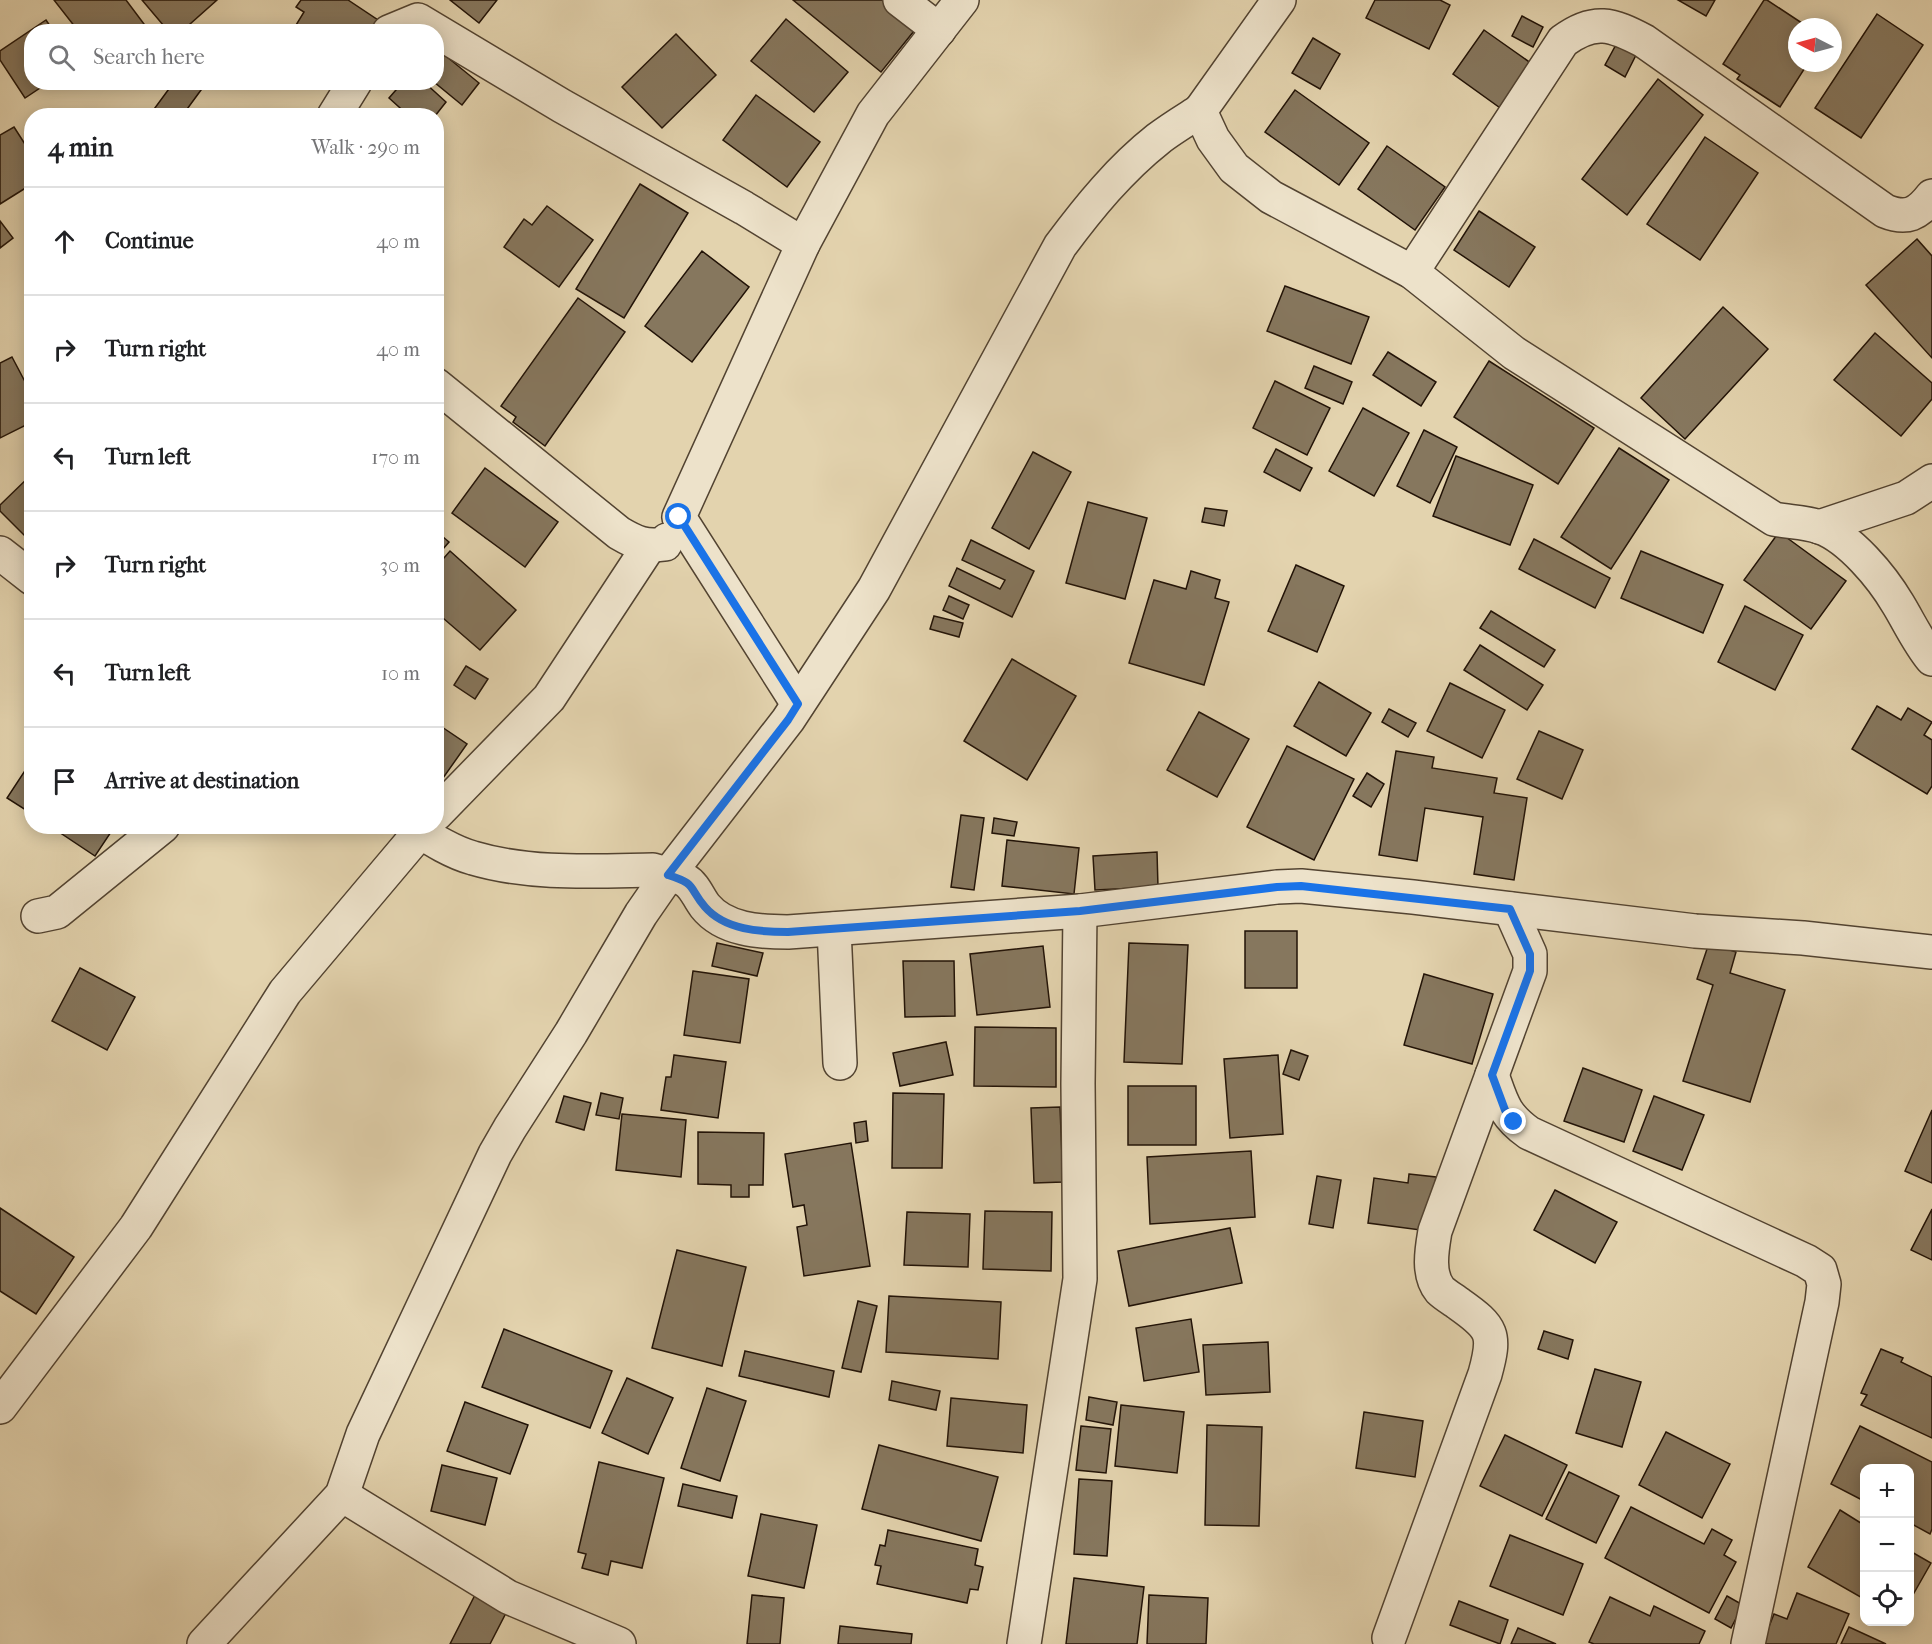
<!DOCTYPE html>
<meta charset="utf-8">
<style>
:root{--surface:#fff;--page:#f2f2f2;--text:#202124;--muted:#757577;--line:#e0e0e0}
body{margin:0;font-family:"IM FELL French Canon",serif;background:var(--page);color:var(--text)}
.controls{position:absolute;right:18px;bottom:18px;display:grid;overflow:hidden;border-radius:12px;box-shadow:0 3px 15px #0003}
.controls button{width:54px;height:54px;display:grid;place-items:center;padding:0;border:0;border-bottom:2px solid var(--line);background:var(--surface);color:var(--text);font:30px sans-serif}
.compass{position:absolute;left:1788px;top:18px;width:54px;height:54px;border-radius:50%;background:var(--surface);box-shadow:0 3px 15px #0003;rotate:276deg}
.stop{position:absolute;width:18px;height:18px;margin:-14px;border:4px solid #1a73e8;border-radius:50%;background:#fff}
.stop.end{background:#1a73e8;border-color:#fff;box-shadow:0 2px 6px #0008}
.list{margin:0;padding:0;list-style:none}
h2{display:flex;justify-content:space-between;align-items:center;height:78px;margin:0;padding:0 24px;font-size:26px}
h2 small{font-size:20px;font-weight:400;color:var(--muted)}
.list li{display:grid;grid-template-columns:39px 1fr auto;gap:18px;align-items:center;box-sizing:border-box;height:108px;padding:0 24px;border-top:2px solid var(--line)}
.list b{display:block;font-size:22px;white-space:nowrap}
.list em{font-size:20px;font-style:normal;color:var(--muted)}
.icon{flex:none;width:33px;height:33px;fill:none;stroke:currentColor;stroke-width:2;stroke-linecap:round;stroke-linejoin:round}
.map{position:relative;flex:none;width:1932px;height:1644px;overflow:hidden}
.search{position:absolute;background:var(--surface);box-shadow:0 3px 15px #0003;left:24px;top:24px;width:420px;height:66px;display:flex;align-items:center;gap:15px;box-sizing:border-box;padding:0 21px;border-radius:24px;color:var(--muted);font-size:22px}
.panel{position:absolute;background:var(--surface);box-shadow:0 3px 15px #0003;left:24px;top:108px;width:420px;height:726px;border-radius:24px}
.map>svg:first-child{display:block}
.building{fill:#86775e;stroke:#221307;stroke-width:1.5}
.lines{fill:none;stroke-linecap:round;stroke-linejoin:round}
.minor-casing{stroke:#524331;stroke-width:36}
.minor{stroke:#ede2ca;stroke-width:33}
.route{stroke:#1a73e8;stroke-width:8}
</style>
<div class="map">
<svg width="1932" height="1644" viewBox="0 0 1932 1644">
<rect width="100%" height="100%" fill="#e3d3ae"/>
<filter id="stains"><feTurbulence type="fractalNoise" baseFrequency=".00333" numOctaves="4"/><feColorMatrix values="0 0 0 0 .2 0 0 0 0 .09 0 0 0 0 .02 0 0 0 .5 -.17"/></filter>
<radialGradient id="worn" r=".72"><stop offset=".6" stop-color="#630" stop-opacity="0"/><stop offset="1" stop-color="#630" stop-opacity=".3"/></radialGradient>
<g class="building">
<polygon points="54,0 126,0 150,32 79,32"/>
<polygon points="142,0 217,0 181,32 169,32"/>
<polygon points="301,0 348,0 378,20 370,32 296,32 293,30 304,12 296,7"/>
<polygon points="450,0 497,0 479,23"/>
<polygon points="793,0 885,0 918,26 881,72"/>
<polygon points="1375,0 1440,0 1450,5 1429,49 1366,18"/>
<polygon points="1678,0 1715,0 1706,16"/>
<polygon points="1764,0 1767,0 1808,27 1797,27 1797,63 1808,63 1780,107 1737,79 1740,75 1723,64"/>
<polygon points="1877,14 1923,45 1861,138 1815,108"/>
<polygon points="1522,16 1543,27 1533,47 1512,36"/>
<polygon points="786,19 848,72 814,112 751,61"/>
<polygon points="46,20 54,32 32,32 32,82 49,82 25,98 0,60 0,51"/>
<polygon points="1484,30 1535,66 1503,110 1453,74"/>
<polygon points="676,34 716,75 662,128 622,87"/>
<polygon points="1313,38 1340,54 1320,89 1292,73"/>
<polygon points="1618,41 1638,51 1625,77 1605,65"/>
<polygon points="436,48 479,83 462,105 434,82 436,82"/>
<polygon points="1658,79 1703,115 1627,215 1582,179"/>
<polygon points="174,82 192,82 201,90 182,116 149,116"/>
<polygon points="403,82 424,82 446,102 435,116 409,116 389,98"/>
<polygon points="1295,90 1369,143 1339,185 1265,132"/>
<polygon points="756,95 820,142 787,187 723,140"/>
<polygon points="14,127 32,155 32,184 0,204 0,135"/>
<polygon points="1705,137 1758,173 1700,260 1647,224"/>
<polygon points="1387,146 1445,187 1415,230 1358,189"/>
<polygon points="640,184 688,213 624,318 576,289"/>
<polygon points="547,206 593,240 559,287 504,247 524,219 532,225"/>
<polygon points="1479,211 1535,247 1509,287 1454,250"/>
<polygon points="0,221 13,238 0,248"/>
<polygon points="1917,239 1932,256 1932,358 1866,285"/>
<polygon points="702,251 749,287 692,362 645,326"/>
<polygon points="1285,286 1369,317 1351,364 1267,331"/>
<polygon points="578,298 625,332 545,446 513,422 516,417 501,406"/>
<polygon points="1723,307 1768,349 1685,439 1641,398"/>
<polygon points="1875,333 1932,383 1932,399 1901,436 1834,380"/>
<polygon points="1388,352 1436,382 1421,406 1373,375"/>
<polygon points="12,357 32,395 32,422 0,438 0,363"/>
<polygon points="1489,361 1594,428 1558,484 1454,417"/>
<polygon points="1314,366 1352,382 1343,404 1305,388"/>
<polygon points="1275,381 1330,408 1307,455 1253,428"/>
<polygon points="1363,408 1409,433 1374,496 1329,471"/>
<polygon points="1424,430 1457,447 1430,503 1397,486"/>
<polygon points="1619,448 1669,480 1611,569 1561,537"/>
<polygon points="1276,449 1312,468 1300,491 1264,472"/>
<polygon points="1033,452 1071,472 1029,549 992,528"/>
<polygon points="1456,456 1533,485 1510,545 1433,516"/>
<polygon points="485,468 558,522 525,567 452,513"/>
<polygon points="32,474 32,543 0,511 0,505"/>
<polygon points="1088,502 1147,518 1125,599 1066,583"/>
<polygon points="1205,508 1227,511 1224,526 1202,522"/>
<polygon points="436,531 449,542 436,557"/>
<polygon points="1779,532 1846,581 1811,629 1744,580"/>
<polygon points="1534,539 1610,578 1595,608 1519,569"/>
<polygon points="971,540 1034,571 1012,617 949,586 957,568 1000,589 1005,580 962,560"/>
<polygon points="450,551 516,610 480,650 436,612 436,567"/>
<polygon points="1641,551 1723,585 1703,633 1621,598"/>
<polygon points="1296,565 1344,586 1317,652 1268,631"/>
<polygon points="1191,571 1220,580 1215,598 1229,602 1204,685 1129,663 1154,580 1186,589"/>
<polygon points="949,596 969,605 963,619 943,610"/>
<polygon points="1745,606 1803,635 1775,690 1718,662"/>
<polygon points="1491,611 1555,650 1544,667 1480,628"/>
<polygon points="934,616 963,623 959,637 930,629"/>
<polygon points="1480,645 1543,685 1527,710 1464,670"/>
<polygon points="1012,659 1076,696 1027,780 964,741"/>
<polygon points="466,666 488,679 475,699 454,685"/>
<polygon points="1319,682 1371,713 1346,756 1294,726"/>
<polygon points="1450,683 1505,710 1482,758 1427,731"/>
<polygon points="1877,706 1901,720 1908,708 1932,722 1924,735 1932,740 1932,786 1927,794 1852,749"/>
<polygon points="1389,709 1416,723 1408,737 1382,722"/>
<polygon points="1199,712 1249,739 1217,797 1167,770"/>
<polygon points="436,723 467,744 436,788"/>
<polygon points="1539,731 1583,750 1562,799 1517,779"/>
<polygon points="1287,746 1354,779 1314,860 1247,827"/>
<polygon points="1396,751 1434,757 1432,768 1497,778 1494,793 1527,798 1514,880 1474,874 1483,817 1425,808 1417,861 1379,855"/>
<polygon points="32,760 32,814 7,798"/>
<polygon points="1367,773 1384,784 1371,807 1353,796"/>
<polygon points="961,815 984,818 974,890 951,887"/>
<polygon points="994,818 1017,822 1014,836 992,833"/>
<polygon points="50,826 115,826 95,856"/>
<polygon points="1007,840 1079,848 1074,894 1002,886"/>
<polygon points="1157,852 1158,887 1095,890 1093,856"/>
<rect x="1245" y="931" width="52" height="57"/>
<polygon points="717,943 763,953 757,976 712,966"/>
<polygon points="1129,943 1188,945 1182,1064 1124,1062"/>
<polygon points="1709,943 1736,952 1730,973 1785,990 1750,1102 1683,1081 1713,985 1697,979"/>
<polygon points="1043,946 1050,1007 977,1015 970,954"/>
<polygon points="903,961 954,961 955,1016 905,1017"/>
<polygon points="80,968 135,997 107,1050 52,1021"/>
<polygon points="693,971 749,979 740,1043 684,1035"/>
<polygon points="1424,974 1493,994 1472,1064 1404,1045"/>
<polygon points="975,1027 1056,1028 1056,1087 974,1086"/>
<polygon points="946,1042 953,1075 900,1086 893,1053"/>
<polygon points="1291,1050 1308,1056 1299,1080 1283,1074"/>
<polygon points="674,1055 726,1062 718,1118 661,1110 666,1077 671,1077"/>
<polygon points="1278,1055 1283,1134 1230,1138 1224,1059"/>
<polygon points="1583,1068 1642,1090 1624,1142 1564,1121"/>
<rect x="1128" y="1086" width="68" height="59"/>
<polygon points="601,1093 623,1098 619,1119 596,1115"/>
<polygon points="893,1093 944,1094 942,1168 892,1168"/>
<polygon points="564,1096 591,1103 584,1130 556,1122"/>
<polygon points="1654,1096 1704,1115 1682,1170 1633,1151"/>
<polygon points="1060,1107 1063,1182 1034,1183 1031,1108"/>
<polygon points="1932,1110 1932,1183 1905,1171"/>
<polygon points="622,1114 686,1120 681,1177 616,1170"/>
<polygon points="866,1121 868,1141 856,1143 854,1123"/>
<polygon points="698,1132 764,1133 763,1185 749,1185 749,1197 731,1197 731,1185 698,1184"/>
<polygon points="851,1143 870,1266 804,1276 797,1227 807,1225 804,1205 793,1207 785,1154"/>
<polygon points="1251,1151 1255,1217 1150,1224 1147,1157"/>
<polygon points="1409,1174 1436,1177 1428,1231 1368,1223 1374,1178 1408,1183"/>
<polygon points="1317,1176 1341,1180 1333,1228 1309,1224"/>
<polygon points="1555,1190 1617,1222 1595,1263 1534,1230"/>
<polygon points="0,1208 74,1257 36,1314 0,1291"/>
<polygon points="1932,1209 1932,1260 1911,1250"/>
<polygon points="985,1211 1052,1212 1051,1271 983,1269"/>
<polygon points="907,1212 970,1214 968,1267 904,1265"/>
<polygon points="1230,1228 1242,1283 1129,1306 1118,1251"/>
<polygon points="677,1250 746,1267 722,1366 652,1348"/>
<polygon points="889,1296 1001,1302 998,1359 886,1352"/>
<polygon points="858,1301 877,1306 861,1372 842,1368"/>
<polygon points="1191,1319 1199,1372 1144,1381 1136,1328"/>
<polygon points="504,1329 612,1371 590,1428 482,1387"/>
<polygon points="1544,1331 1573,1340 1568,1359 1538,1349"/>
<polygon points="1268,1342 1270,1392 1206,1395 1203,1345"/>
<polygon points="1881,1349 1903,1358 1901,1362 1932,1377 1932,1438 1861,1405 1867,1395 1861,1393"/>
<polygon points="745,1351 834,1371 829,1397 739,1376"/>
<polygon points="1595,1369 1641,1382 1622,1447 1576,1433"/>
<polygon points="627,1378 673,1398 648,1454 602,1433"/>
<polygon points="892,1381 940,1391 936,1410 889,1400"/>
<polygon points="707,1388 746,1401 720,1481 681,1468"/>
<polygon points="1089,1397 1117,1402 1113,1425 1086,1420"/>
<polygon points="951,1398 1027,1405 1023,1453 947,1446"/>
<polygon points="465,1402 528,1425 510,1474 447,1451"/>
<polygon points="1121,1405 1184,1412 1177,1473 1115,1466"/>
<polygon points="1364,1412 1423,1421 1415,1477 1356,1468"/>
<polygon points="1207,1425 1262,1427 1259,1526 1205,1525"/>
<polygon points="1081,1426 1111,1429 1106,1473 1076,1470"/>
<polygon points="1860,1426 1932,1462 1932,1529 1930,1534 1910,1523 1910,1468 1864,1468 1864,1501 1831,1484"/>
<polygon points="1666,1432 1730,1464 1702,1518 1639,1485"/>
<polygon points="1505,1435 1567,1465 1542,1516 1480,1486"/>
<polygon points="879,1445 998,1477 981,1541 862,1509"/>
<polygon points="599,1462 664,1478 642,1568 611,1561 608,1575 582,1568 586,1554 578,1552"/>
<polygon points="442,1465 497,1478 485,1525 431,1511"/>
<polygon points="1569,1472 1619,1496 1596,1543 1546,1519"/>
<polygon points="1079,1479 1112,1481 1107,1556 1074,1554"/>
<polygon points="683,1484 737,1496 732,1518 678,1506"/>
<polygon points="1631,1507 1704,1544 1712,1529 1732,1540 1724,1555 1736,1562 1709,1613 1605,1558"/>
<polygon points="1840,1510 1864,1525 1864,1599 1808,1567"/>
<polygon points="761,1514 817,1525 804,1588 748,1576"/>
<polygon points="888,1530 978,1549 975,1565 983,1567 978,1590 970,1589 967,1603 877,1584 881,1566 875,1565 880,1545 885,1546"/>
<polygon points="1510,1535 1583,1564 1563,1615 1490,1586"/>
<polygon points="1910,1551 1931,1563 1910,1600"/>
<polygon points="1074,1578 1144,1587 1137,1644 1066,1644"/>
<polygon points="476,1593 508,1609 490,1644 450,1644"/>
<polygon points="1797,1593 1849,1614 1836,1644 1762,1644 1774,1614 1787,1619"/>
<polygon points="752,1595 784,1598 780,1644 747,1644"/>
<polygon points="1149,1595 1208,1598 1206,1644 1147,1644"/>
<polygon points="1727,1596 1743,1605 1731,1628 1715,1619"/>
<polygon points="1610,1597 1650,1616 1654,1606 1705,1631 1699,1644 1594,1644 1589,1642"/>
<polygon points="1459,1601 1508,1620 1500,1644 1450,1625"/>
<polygon points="840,1626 912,1634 911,1644 838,1644"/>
<polygon points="1849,1627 1886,1644 1841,1644"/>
<polygon points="1518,1628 1556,1644 1511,1644"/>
</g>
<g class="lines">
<g class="minor-casing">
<g id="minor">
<polyline points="900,0 939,30"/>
<path d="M1279,0L1200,111L1213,139L1234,168L1271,197L1412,272L1514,353L1774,519C1789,522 1806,522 1820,527C1850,538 1882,577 1898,604C1909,622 1918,642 1932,659"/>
<polyline points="389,32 418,20 562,106 744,208 803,244"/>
<polyline points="334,116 355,82"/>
<path d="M1412,272L1563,41C1594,18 1612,24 1644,41L1885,211C1907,220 1918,214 1932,196"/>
<path d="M436,385L619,533C636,543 645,547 665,544L667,540"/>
<polyline points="1819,527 1906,498 1932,481"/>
<polyline points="0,553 32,578"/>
<polyline points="798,704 679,517 803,244 873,114 962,0"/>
<polyline points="436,814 549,698 649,546"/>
<path d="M411,826C430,838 451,852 473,858C530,875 593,871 653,870C663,873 675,875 685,880C695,886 698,897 705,906C724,930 760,932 788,932L1080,911L1277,887L1301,886L1413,897L1695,931L1803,938L1932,952"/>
<polyline points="38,916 57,912 163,826"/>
<polyline points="834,929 840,1063"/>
<path d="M1492,1075C1502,1103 1504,1115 1529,1133L1806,1261L1820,1270L1824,1284L1822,1302L1748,1644"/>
<polyline points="0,1407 136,1227 285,992 425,826"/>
<polyline points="342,1495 508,1597 619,1644"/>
<path d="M1389,1638L1485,1374C1496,1334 1493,1328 1459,1304C1454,1300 1445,1295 1440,1290C1427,1274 1432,1249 1435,1231L1530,971V954L1510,909"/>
<path d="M204,1644L342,1495L363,1434L495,1154L510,1128L571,1033L641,914L668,875L788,720L874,589L1060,246C1089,207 1120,169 1158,139C1171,129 1186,120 1200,111"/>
<polyline points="1024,1644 1080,1279 1078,1084 1080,911"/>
</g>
</g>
<use href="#minor" class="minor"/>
</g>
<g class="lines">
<path class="route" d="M679,517L798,704L788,720L668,875C697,884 688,887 705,907C725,930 760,932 788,932L1080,911L1277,887L1301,886L1510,909L1530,954V971L1492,1075L1505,1110L1514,1122"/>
</g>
<rect width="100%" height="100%" filter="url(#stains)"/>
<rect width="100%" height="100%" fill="url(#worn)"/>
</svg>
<div class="controls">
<button>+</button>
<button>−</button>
<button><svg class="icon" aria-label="locate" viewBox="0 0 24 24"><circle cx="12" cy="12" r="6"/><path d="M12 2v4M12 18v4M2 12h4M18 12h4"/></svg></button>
</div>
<svg class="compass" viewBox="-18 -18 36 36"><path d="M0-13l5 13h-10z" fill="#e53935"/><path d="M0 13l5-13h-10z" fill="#757577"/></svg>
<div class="stop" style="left:679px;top:517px"></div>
<div class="stop end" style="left:1514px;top:1122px"></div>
<div class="search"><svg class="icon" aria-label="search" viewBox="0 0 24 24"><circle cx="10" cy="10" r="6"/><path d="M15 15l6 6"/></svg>Search here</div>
<section class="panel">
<h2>4 min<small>Walk · 290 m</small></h2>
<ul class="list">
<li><svg class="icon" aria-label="ahead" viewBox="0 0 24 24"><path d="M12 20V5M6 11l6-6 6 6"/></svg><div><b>Continue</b></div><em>40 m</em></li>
<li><svg class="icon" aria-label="right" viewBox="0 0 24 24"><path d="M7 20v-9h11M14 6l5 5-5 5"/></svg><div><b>Turn right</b></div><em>40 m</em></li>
<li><svg class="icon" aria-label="left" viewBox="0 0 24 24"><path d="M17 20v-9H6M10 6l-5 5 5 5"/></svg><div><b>Turn left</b></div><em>170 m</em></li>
<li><svg class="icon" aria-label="right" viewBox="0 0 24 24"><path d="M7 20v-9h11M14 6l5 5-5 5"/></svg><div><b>Turn right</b></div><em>30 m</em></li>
<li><svg class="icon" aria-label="left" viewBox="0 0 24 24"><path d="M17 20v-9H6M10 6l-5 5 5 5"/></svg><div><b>Turn left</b></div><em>10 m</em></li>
<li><svg class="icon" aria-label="arrive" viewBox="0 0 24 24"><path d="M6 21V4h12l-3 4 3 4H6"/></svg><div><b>Arrive at destination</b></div></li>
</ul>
</section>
</div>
